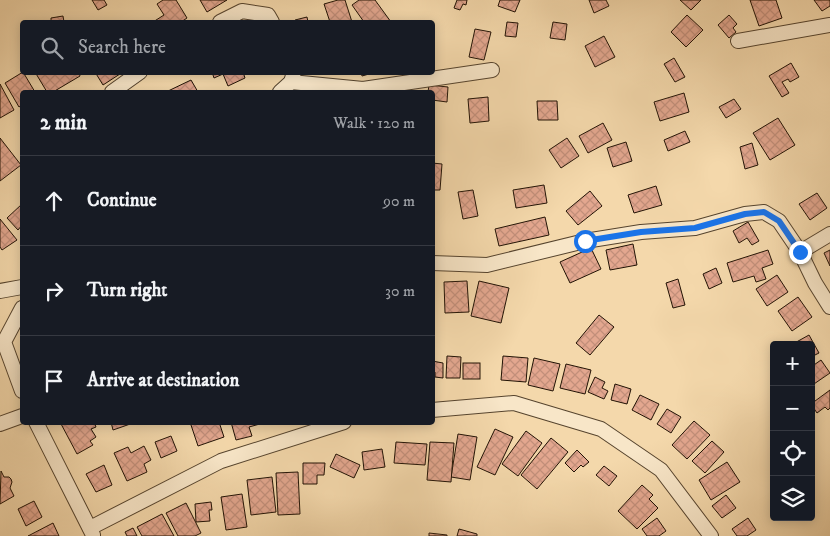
<!DOCTYPE html>
<meta charset="utf-8">
<style>
:root{--surface:#171b24;--page:#20242c;--text:#f1f3f6;--muted:#9ea1a6;--line:#363941}
body{margin:0;font-family:"IM FELL DW Pica",serif;background:var(--page);color:var(--text)}
.controls{position:absolute;right:15px;bottom:15px;display:grid;overflow:hidden;border-radius:5px;box-shadow:0 2px 12px #0003}
.controls button{width:45px;height:45px;display:grid;place-items:center;padding:0;border:0;border-bottom:1px solid var(--line);background:var(--surface);color:var(--text);font:25px sans-serif}
.stop{position:absolute;width:15px;height:15px;margin:-11px;border:4px solid #1a73e8;border-radius:50%;background:#fff}
.stop.end{background:#1a73e8;border-color:#fff;box-shadow:0 1px 5px #0008}
.list{margin:0;padding:0;list-style:none}
h2{display:flex;justify-content:space-between;align-items:center;height:65px;margin:0;padding:0 20px;font-size:21px}
h2 small{font-size:16px;font-weight:400;color:var(--muted)}
.list li{display:grid;grid-template-columns:32px 1fr auto;gap:15px;align-items:center;box-sizing:border-box;height:90px;padding:0 20px;border-top:1px solid var(--line)}
.list b{display:block;font-size:19px;white-space:nowrap}
.list em{font-size:16px;font-style:normal;color:var(--muted)}
.icon{flex:none;width:28px;height:28px;fill:none;stroke:currentColor;stroke-width:2;stroke-linecap:round;stroke-linejoin:round}
.map{position:relative;flex:none;width:830px;height:536px;overflow:hidden}
.search{position:absolute;background:var(--surface);box-shadow:0 2px 12px #0003;left:20px;top:20px;width:415px;height:55px;display:flex;align-items:center;gap:12px;box-sizing:border-box;padding:0 18px;border-radius:5px;color:var(--muted);font-size:19px}
.panel{position:absolute;background:var(--surface);box-shadow:0 2px 12px #0003;left:20px;top:90px;width:415px;height:335px;border-radius:5px}
.map>svg:first-child{display:block}
.building{fill:url(#building-cross-hatch);stroke:#221305}
.lines{fill:none;stroke-linecap:round;stroke-linejoin:round}
.minor-casing{stroke:#56442e;stroke-width:16}
.minor{stroke:#f8e6c8;stroke-width:14}
.route{stroke:#1a73e8;stroke-width:6}
</style>
<div class="map">
<svg width="830" height="536" viewBox="0 0 830 536">
<defs>
<pattern id="building-cross-hatch" width="8" height="8" patternUnits="userSpaceOnUse" patternTransform="scale(1.25)"><rect width="8" height="8" fill="#e3a78f"/><path d="M0 0l8 8M0 8l8-8" fill="none" stroke="#c28f7a"/></pattern>
</defs>
<rect width="100%" height="100%" fill="#f4d8ab"/>
<filter id="stains"><feTurbulence type="fractalNoise" baseFrequency=".004" numOctaves="4"/><feColorMatrix values="0 0 0 0 .2 0 0 0 0 .09 0 0 0 0 .02 0 0 0 .5 -.17"/></filter>
<radialGradient id="worn" r=".72"><stop offset=".6" stop-color="#630" stop-opacity="0"/><stop offset="1" stop-color="#630" stop-opacity=".3"/></radialGradient>
<g class="building">
<polygon points="92,0 104,0 107,5 98,10"/>
<polygon points="163,0 176,0 187,18 181,22 153,22 164,15 157,4"/>
<polygon points="200,0 227,0 207,12"/>
<polygon points="338,0 345,0 352,22 330,22 324,4"/>
<polygon points="359,0 375,0 391,22 364,22 352,5"/>
<polygon points="457,0 467,0 466,5 463,4 460,10 454,8"/>
<polygon points="500,0 520,0 515,12 498,6"/>
<polygon points="589,0 606,0 609,6 594,13"/>
<polygon points="680,0 701,0 691,10"/>
<polygon points="750,0 776,0 782,18 759,26"/>
<polygon points="814,0 830,0 830,6 822,11"/>
<polygon points="687,15 703,30 686,47 671,32"/>
<polygon points="729,15 737,24 733,28 736,32 729,38 718,25"/>
<polygon points="63,16 64,22 51,22 51,18"/>
<polygon points="307,17 308,22 296,22 295,20"/>
<polygon points="507,22 518,23 516,37 505,36"/>
<polygon points="553,22 567,24 565,40 550,38"/>
<polygon points="475,29 491,32 484,60 469,57"/>
<polygon points="604,36 615,57 595,67 585,46"/>
<polygon points="674,58 685,77 675,82 664,64"/>
<polygon points="791,63 799,77 790,82 788,79 782,82 789,93 782,97 769,76"/>
<polygon points="23,72 35,92 22,92 22,105 19,107 5,83"/>
<polygon points="35,72 79,72 80,76 53,92 47,92"/>
<polygon points="95,72 123,72 103,85"/>
<polygon points="212,72 243,72 245,78 228,86 223,74 214,78"/>
<polygon points="361,72 376,72 362,76"/>
<polygon points="191,80 198,92 166,92"/>
<polygon points="0,84 14,110 0,118"/>
<polygon points="429,85 448,87 447,102 432,100 432,92 428,92"/>
<polygon points="684,93 689,112 660,121 654,102"/>
<polygon points="488,97 489,121 470,123 468,99"/>
<polygon points="734,99 741,109 726,118 719,107"/>
<polygon points="537,101 557,101 558,120 538,120"/>
<polygon points="778,118 795,145 770,160 753,133"/>
<polygon points="603,123 612,140 588,153 579,136"/>
<polygon points="685,131 690,142 668,151 664,140"/>
<polygon points="0,138 21,165 0,181"/>
<polygon points="567,138 579,156 561,168 549,150"/>
<polygon points="626,142 632,161 613,167 607,148"/>
<polygon points="752,143 758,165 745,169 740,147"/>
<polygon points="432,163 442,164 440,190 432,190"/>
<polygon points="544,185 547,203 516,208 513,190"/>
<polygon points="656,186 662,205 634,213 628,195"/>
<polygon points="473,190 478,216 463,219 458,192"/>
<polygon points="590,191 602,206 578,225 566,211"/>
<polygon points="817,193 827,208 810,220 799,204"/>
<polygon points="22,204 22,225 18,230 7,218"/>
<polygon points="545,217 549,235 499,246 495,229"/>
<polygon points="0,219 17,240 2,250 0,247"/>
<polygon points="748,222 759,241 752,245 747,238 739,243 733,231"/>
<polygon points="633,244 637,265 610,270 606,250"/>
<polygon points="591,248 601,269 570,283 560,262"/>
<polygon points="768,250 773,264 762,268 766,279 756,282 754,276 733,282 727,263"/>
<polygon points="830,250 830,266 824,253"/>
<polygon points="716,268 722,283 709,289 703,274"/>
<polygon points="777,275 788,292 767,306 756,289"/>
<polygon points="678,279 685,305 673,308 666,283"/>
<polygon points="467,281 469,312 445,313 444,282"/>
<polygon points="479,281 509,288 501,323 471,316"/>
<polygon points="798,297 812,317 792,331 778,311"/>
<polygon points="599,315 614,327 590,355 576,343"/>
<polygon points="809,335 819,353 811,357 811,345 791,345"/>
<polygon points="447,356 461,357 460,378 446,378"/>
<polygon points="503,356 528,358 526,382 501,380"/>
<polygon points="534,358 560,364 553,391 528,385"/>
<polygon points="821,360 830,373 811,386 811,367"/>
<polygon points="432,361 443,363 443,378 435,377 435,372 432,372"/>
<rect x="463" y="363" width="17" height="16"/>
<polygon points="566,364 591,370 585,394 560,388"/>
<polygon points="595,377 605,382 602,388 608,391 604,399 588,392"/>
<polygon points="615,384 631,389 627,404 611,400"/>
<polygon points="830,390 830,408 828,410 825,407 817,413 811,404"/>
<polygon points="640,395 659,404 651,420 632,410"/>
<polygon points="667,409 681,417 671,433 657,424"/>
<polygon points="694,421 710,435 687,459 672,445"/>
<polygon points="60,422 94,422 96,427 91,429 96,437 90,441 93,445 77,454"/>
<polygon points="111,422 136,422 113,430"/>
<polygon points="190,422 219,422 224,437 198,446"/>
<polygon points="231,422 267,422 249,427 252,436 236,440"/>
<polygon points="495,429 513,437 495,475 477,467"/>
<polygon points="526,431 542,443 518,476 502,464"/>
<polygon points="458,434 477,437 470,480 451,477"/>
<polygon points="171,436 177,451 161,458 155,442"/>
<polygon points="551,438 568,452 537,489 521,475"/>
<polygon points="712,441 724,452 705,473 692,461"/>
<polygon points="396,442 427,444 425,465 394,463"/>
<polygon points="430,442 454,443 451,482 427,480"/>
<polygon points="144,446 151,460 144,464 147,472 127,481 114,453 128,447 131,453"/>
<polygon points="382,449 385,467 364,470 362,452"/>
<polygon points="577,450 589,462 583,467 581,465 574,472 565,463"/>
<polygon points="336,454 360,465 354,478 330,467"/>
<polygon points="727,462 740,482 711,500 699,480"/>
<polygon points="303,463 325,463 324,475 317,475 317,484 303,484"/>
<polygon points="104,465 112,485 96,492 86,474"/>
<polygon points="604,466 617,476 609,486 596,475"/>
<polygon points="1,471 4,477 9,477 11,479 12,482 10,488 14,496 0,504"/>
<polygon points="298,472 300,514 278,515 276,473"/>
<polygon points="272,477 276,512 251,515 247,480"/>
<polygon points="642,485 653,495 649,499 658,508 637,529 618,511"/>
<polygon points="242,494 247,527 226,530 221,497"/>
<polygon points="726,495 736,508 722,518 712,506"/>
<polygon points="34,501 42,517 26,526 18,509"/>
<polygon points="211,502 212,510 209,510 210,521 196,522 195,504"/>
<polygon points="186,503 201,533 195,536 178,536 166,513"/>
<polygon points="162,514 174,536 142,536 137,527"/>
<polygon points="657,518 666,531 659,536 647,536 642,529"/>
<polygon points="748,518 756,530 747,536 737,536 732,529"/>
<polygon points="53,523 59,536 28,536"/>
<polygon points="133,528 137,536 127,536 125,532"/>
<polygon points="459,529 477,534 477,536 457,536"/>
<polygon points="429,533 447,535 447,536 429,536"/>
</g>
<g class="lines">
<g class="minor-casing">
<g id="minor">
<polyline points="220,22 242,11 268,15 272,22"/>
<polyline points="738,41 830,25"/>
<polyline points="291,82 363,89 492,70"/>
<polyline points="112,92 140,72"/>
<polyline points="280,92 291,82 294,72"/>
<polyline points="800,252 830,234"/>
<polyline points="432,263 487,265 585,241 641,232 695,228 745,214 764,212 779,221 800,252 815,283 830,307"/>
<polyline points="0,291 22,287"/>
<polyline points="22,308 4,342 22,391"/>
<polyline points="432,410 514,403 601,429 661,470 711,536"/>
<polyline points="36,422 93,535"/>
<polyline points="0,424 22,416"/>
<polyline points="90,528 221,461 344,422"/>
</g>
</g>
<use href="#minor" class="minor"/>
</g>
<g class="lines">
<polyline class="route" points="585,241 641,232 695,228 745,214 764,212 779,221 800,252"/>
</g>
<rect width="100%" height="100%" filter="url(#stains)"/>
<rect width="100%" height="100%" fill="url(#worn)"/>
</svg>
<div class="controls">
<button>+</button>
<button>−</button>
<button><svg class="icon" aria-label="locate" viewBox="0 0 24 24"><circle cx="12" cy="12" r="6"/><path d="M12 2v4M12 18v4M2 12h4M18 12h4"/></svg></button>
<button><svg class="icon" aria-label="layers" viewBox="0 0 24 24"><path d="M12 4l9 5-9 5-9-5zM3 14l9 5 9-5"/></svg></button>
</div>
<div class="stop" style="left:585px;top:241px"></div>
<div class="stop end" style="left:800px;top:252px"></div>
<div class="search"><svg class="icon" aria-label="search" viewBox="0 0 24 24"><circle cx="10" cy="10" r="6"/><path d="M15 15l6 6"/></svg>Search here</div>
<section class="panel">
<h2>2 min<small>Walk · 120 m</small></h2>
<ul class="list">
<li><svg class="icon" aria-label="ahead" viewBox="0 0 24 24"><path d="M12 20V5M6 11l6-6 6 6"/></svg><div><b>Continue</b></div><em>90 m</em></li>
<li><svg class="icon" aria-label="right" viewBox="0 0 24 24"><path d="M7 20v-9h11M14 6l5 5-5 5"/></svg><div><b>Turn right</b></div><em>30 m</em></li>
<li><svg class="icon" aria-label="arrive" viewBox="0 0 24 24"><path d="M6 21V4h12l-3 4 3 4H6"/></svg><div><b>Arrive at destination</b></div></li>
</ul>
</section>
</div>
